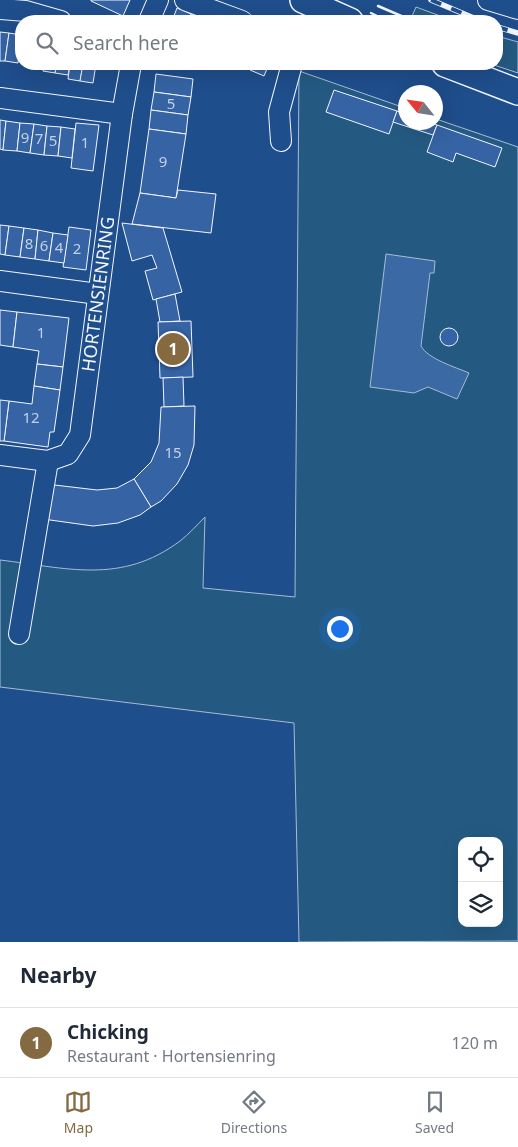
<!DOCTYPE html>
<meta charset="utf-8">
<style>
:root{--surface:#fff;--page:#f2f2f3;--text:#1f2937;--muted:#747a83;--line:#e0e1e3;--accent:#846941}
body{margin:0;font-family:"Noto Sans",sans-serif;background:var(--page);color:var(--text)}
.controls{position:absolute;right:15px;bottom:15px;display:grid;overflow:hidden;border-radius:10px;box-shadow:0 5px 20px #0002}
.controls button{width:45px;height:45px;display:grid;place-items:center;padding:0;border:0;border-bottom:1px solid var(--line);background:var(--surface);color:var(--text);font:25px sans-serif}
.compass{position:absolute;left:398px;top:85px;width:45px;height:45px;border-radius:50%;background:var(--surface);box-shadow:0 5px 20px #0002;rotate:300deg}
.you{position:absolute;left:339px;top:628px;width:18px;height:18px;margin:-12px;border:4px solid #fff;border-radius:50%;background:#1a73e8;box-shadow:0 0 0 8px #1a73e833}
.badge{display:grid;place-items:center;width:32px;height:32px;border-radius:50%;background:var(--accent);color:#fff;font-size:16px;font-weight:700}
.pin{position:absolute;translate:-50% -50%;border:2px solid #fff;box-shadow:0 1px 5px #0006}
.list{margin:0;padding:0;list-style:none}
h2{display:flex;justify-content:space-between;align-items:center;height:65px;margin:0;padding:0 20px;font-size:21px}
h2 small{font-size:16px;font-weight:400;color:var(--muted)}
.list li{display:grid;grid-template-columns:32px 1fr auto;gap:15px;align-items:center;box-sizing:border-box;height:70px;padding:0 20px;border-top:1px solid var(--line)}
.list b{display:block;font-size:19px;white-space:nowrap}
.list p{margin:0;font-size:16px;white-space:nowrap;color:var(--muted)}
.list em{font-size:16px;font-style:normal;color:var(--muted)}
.icon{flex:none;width:28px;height:28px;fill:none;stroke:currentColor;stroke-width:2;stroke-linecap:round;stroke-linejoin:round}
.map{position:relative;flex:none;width:518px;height:942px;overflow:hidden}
.search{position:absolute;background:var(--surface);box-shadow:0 5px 20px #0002;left:15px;right:15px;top:15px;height:55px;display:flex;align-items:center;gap:12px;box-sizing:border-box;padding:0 18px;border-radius:20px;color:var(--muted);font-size:19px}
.sheet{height:135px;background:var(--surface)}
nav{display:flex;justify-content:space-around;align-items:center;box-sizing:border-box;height:70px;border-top:1px solid var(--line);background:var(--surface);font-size:14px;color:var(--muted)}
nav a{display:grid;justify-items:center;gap:2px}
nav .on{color:var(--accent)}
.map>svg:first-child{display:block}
.green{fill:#245a82;stroke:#a8bbd7;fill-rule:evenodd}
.water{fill:#3b69a3;stroke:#a8bbd7}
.building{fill:#3563a3;stroke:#f2f6ff}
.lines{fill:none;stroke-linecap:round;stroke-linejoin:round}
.minor-casing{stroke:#f2f6ff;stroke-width:22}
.major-casing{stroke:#f2f6ff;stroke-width:28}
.minor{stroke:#1f4e8c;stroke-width:20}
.major{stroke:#1f4e8c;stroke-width:25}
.rail-casing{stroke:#f2f6ff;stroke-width:5.5}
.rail{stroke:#1f4e8c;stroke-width:4;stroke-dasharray:11;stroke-linecap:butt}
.wall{stroke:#f2f6ff;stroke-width:2.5}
.labels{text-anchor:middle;stroke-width:4;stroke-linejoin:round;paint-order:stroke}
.number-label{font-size:15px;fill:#c3d1e8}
.street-label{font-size:18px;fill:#f2f6ff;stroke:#1f4e8c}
</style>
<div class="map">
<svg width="518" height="942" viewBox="0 0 518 942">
<rect width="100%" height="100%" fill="#1f4e8c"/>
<g class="green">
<polygon points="416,7 454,21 410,21"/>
<polygon points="497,36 518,42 518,73 491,64 497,64"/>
<path d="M299,71L405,108L406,122H436V119L518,147V941L299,942L294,723L0,687V560C67,568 121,585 180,541C189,534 197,525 205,517L203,588L295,597ZM462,841H499V923H462Z"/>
</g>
<path class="water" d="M386,254L435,261L434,273H430L421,346C428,359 455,367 469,373L457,399L428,387L414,393L370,387Z"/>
<g class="building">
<polygon points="91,0 130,0 123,16 91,1"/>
<polygon points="177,8 191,14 188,21 172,21"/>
<polygon points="191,14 205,20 205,21 188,21"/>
<polygon points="0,32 9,33 5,61 0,61"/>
<polygon points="9,33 21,35 18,63 5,61"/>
<polygon points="44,64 57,64 55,73 43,71"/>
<polygon points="57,64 70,64 68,75 55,73"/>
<polygon points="70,64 83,64 80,81 68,79"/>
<polygon points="83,64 96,64 93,83 80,81"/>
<polygon points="253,64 269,64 264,76 250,70"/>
<polygon points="156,74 193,79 191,97 154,92"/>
<polygon points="334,90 397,111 389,134 326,112"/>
<polygon points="154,92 191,97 188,115 151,110"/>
<polygon points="151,110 188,115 186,134 149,129"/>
<polygon points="397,111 406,114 406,122 430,122 437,125 433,135 393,122"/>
<polygon points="0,120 6,121 3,150 0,149"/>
<polygon points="6,121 20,123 17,151 3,150"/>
<polygon points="20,123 34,124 30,153 17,151"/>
<polygon points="76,123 99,125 93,171 71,168"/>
<polygon points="34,124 47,126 44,155 30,153"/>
<polygon points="437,125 502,148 495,167 456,153 453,162 427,152"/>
<polygon points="47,126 61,127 58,156 44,155"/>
<polygon points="61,127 75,129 72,158 58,156"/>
<polygon points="149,129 186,134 176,198 140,193"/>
<polygon points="178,190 216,194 211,233 132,224 140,193 176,198"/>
<polygon points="122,223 163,228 182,292 153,300 145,271 157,268 152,255 132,261"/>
<polygon points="0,225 9,226 5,255 0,254"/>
<polygon points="9,226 24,228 20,257 5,255"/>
<polygon points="69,227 91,230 86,270 63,267"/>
<polygon points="24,228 38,230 35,259 20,257"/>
<polygon points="38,230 53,233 49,261 35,259"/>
<polygon points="53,233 68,235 64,263 49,261"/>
<polygon points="175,294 180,321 160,322 156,299"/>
<polygon points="0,310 17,312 13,347 0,345"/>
<polygon points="17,312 69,318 63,367 37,364 39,351 13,347"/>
<polygon points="191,321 193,377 160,378 158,322"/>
<circle cx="449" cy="337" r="9"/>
<polygon points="37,364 63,367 60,390 34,386"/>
<polygon points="183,377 184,406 164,407 163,378"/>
<polygon points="34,386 60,390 54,432 50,432 48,447 4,441 9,401 32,404"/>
<polygon points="0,400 9,401 4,441 0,441"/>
<polygon points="195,406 194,445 188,465 177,484 161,501 151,507 134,479 151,462 159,443 161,407"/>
<polygon points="134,479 151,507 140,515 118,523 93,526 43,519 46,484 97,490 117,488"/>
</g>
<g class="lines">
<g class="minor-casing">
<g id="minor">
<polyline points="185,0 242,21"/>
<polyline points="488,0 518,9"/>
<polyline points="0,9 26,11 61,21"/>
<polyline points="149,21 158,0"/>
<polyline points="0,98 122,114"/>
<polyline points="281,141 279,112 292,64"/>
<polyline points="0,281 98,294"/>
<path id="s1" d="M0,455L48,461L68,454L80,435L122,114L131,64"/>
<polyline points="19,634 48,461"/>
</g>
</g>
<g class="major-casing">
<g id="major">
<polyline points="303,0 350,21"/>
<polyline points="445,64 518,92"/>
</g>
</g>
<use href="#minor" class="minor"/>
<use href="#major" class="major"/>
<g class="rail-casing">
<g id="rail">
<polyline points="431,0 481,21"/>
<polyline points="497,27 518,33"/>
</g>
</g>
<use href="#rail" class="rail"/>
<g class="wall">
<polyline points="378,6 406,18"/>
<polyline points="371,13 387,21"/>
</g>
</g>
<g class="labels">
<g class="number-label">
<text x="171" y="109">5</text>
<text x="25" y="143">9</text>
<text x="39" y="144">7</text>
<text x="53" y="146">5</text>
<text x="85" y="148">1</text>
<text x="163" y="167">9</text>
<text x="29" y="249">8</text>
<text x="44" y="251">6</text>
<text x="59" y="253">4</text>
<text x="77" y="254">2</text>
<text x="41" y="338">1</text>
<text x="31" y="423">12</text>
<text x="173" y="458">15</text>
</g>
<g class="street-label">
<text dy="6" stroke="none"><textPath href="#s1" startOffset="234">HORTENSIENRING</textPath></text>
</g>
</g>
</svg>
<div class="controls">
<button><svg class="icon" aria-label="locate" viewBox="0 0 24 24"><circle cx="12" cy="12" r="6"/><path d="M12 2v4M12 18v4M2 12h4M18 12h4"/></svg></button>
<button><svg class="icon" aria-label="layers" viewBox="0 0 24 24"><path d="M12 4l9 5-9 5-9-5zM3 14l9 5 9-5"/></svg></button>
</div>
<svg class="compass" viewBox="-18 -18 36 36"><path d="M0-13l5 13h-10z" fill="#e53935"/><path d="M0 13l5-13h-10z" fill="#747a83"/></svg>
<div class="you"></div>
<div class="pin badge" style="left:173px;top:349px">1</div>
<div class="search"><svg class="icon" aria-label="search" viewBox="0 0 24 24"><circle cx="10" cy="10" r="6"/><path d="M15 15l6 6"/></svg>Search here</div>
</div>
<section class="sheet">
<h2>Nearby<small></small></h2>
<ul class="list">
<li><span class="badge">1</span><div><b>Chicking</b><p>Restaurant · Hortensienring</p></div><em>120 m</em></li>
</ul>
</section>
<nav>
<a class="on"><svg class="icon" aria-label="map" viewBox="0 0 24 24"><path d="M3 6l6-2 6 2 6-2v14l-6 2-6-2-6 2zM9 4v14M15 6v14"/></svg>Map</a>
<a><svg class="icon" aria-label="directions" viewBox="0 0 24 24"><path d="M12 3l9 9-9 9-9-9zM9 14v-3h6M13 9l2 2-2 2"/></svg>Directions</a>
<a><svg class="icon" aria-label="saved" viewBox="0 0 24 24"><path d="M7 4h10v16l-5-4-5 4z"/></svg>Saved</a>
</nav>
